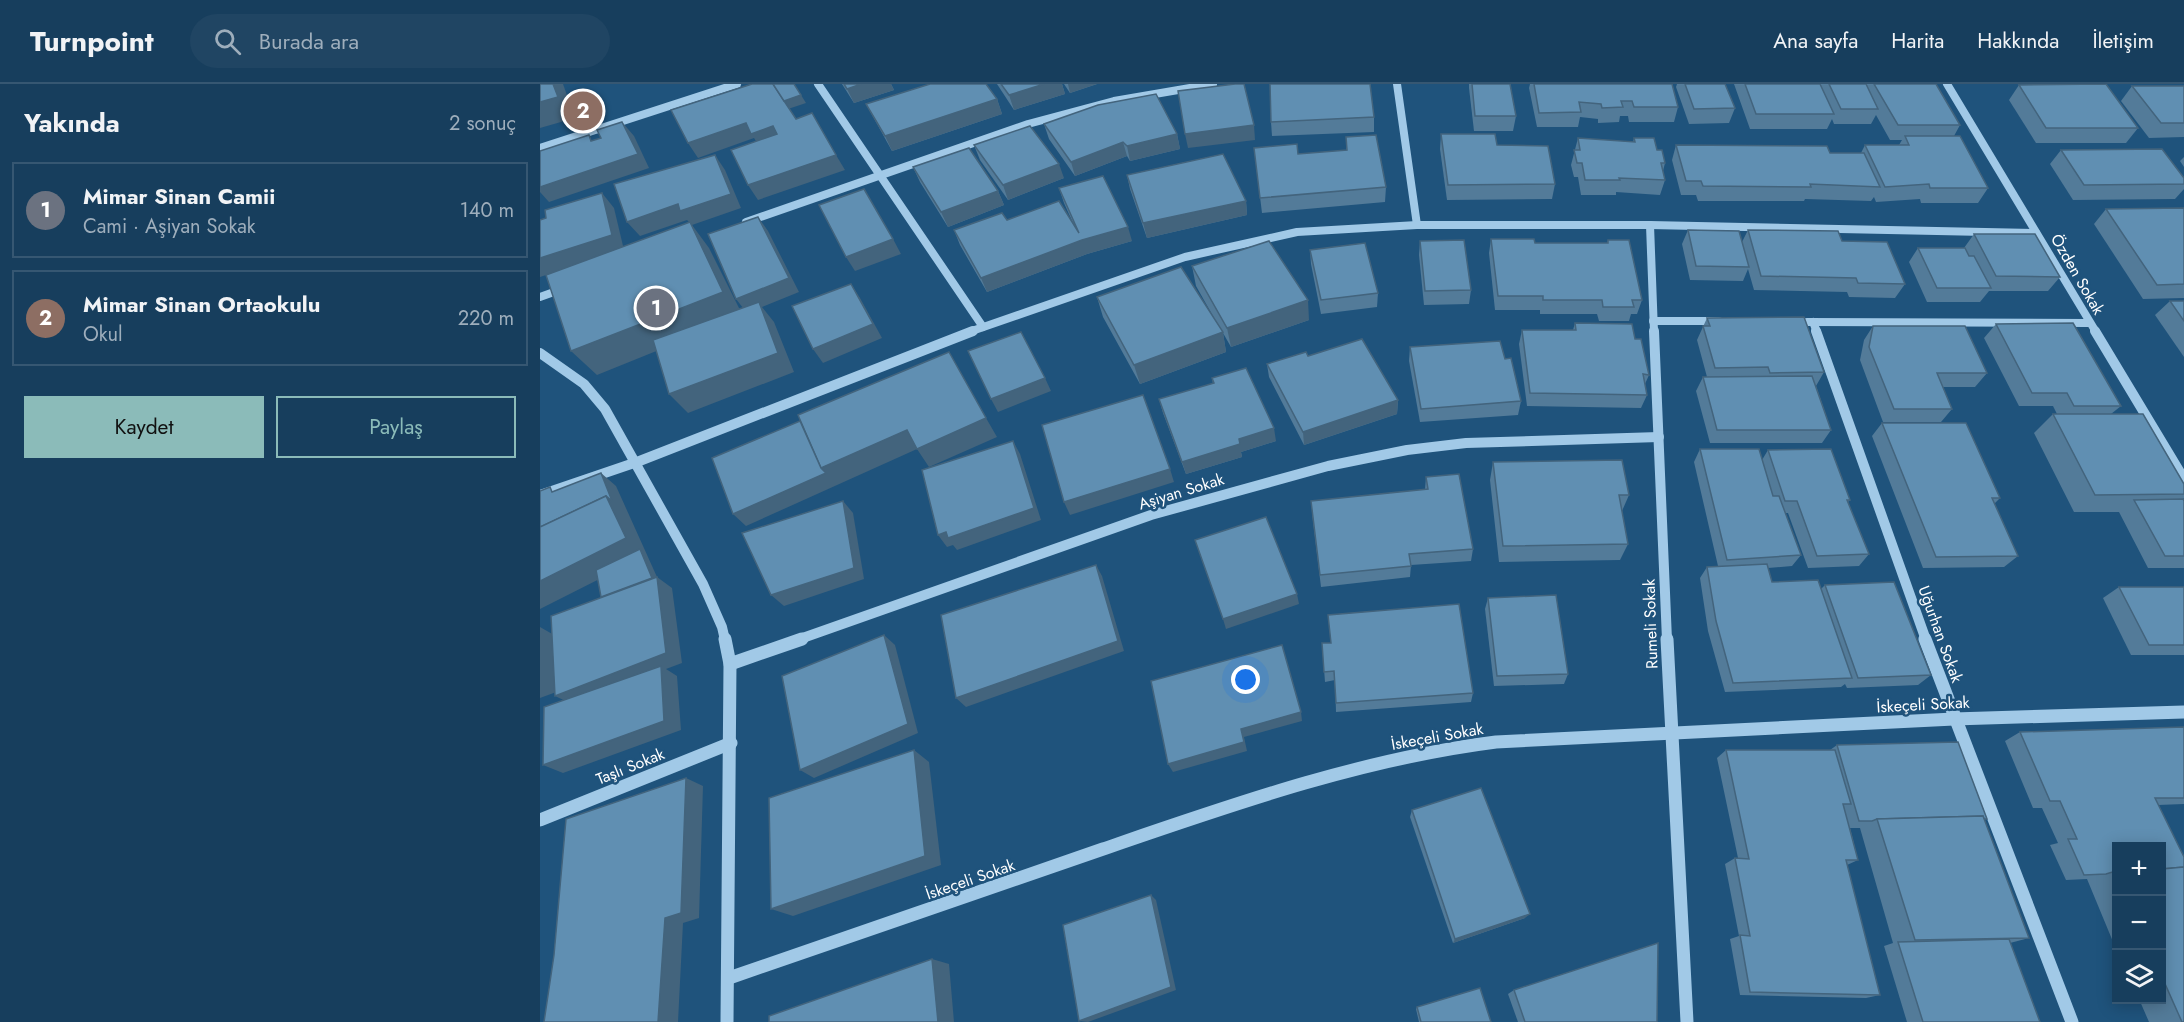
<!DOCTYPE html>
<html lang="tr">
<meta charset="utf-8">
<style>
:root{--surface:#173e5d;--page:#204563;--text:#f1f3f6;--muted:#9eaebc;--line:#365772;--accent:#8bbbb9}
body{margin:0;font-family:Jost,sans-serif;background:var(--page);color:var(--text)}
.controls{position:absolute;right:18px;bottom:18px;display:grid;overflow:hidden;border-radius:0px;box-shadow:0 3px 15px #0003}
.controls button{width:54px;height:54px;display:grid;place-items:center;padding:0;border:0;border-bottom:2px solid var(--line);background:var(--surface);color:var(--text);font:30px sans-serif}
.you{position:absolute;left:706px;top:596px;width:21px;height:21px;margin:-15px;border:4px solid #fff;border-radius:50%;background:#1a73e8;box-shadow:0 0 0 9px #1a73e833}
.badge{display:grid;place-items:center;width:39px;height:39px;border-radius:50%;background:var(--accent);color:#fff;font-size:20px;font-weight:700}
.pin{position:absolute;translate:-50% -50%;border:3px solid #fff;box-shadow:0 2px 6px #0006}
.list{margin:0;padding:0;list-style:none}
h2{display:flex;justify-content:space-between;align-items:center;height:78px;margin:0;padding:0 24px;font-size:26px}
h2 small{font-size:20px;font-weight:400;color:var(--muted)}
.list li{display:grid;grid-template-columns:39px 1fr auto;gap:18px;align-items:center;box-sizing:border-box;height:96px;margin:0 12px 12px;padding:0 12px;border:2px solid var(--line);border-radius:0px}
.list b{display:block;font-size:22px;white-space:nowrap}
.list p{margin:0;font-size:20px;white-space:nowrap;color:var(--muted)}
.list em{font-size:20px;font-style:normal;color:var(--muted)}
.actions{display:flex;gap:12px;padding:18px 24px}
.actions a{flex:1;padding:14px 0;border:2px solid var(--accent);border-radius:0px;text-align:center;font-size:21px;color:var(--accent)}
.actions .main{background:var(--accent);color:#111}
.icon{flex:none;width:33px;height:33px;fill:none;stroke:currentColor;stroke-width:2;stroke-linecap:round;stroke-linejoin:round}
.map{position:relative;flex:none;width:1644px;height:938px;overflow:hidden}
header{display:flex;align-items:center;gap:36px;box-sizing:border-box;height:84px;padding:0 30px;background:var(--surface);border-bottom:2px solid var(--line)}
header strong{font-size:28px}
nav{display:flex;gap:33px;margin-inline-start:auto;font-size:21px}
.search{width:420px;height:54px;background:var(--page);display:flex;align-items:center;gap:15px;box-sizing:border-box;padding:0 21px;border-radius:33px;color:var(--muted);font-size:22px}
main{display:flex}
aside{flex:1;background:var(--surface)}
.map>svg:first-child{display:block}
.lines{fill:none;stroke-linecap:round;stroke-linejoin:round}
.minor-far2{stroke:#a1c9e7;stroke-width:8}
.minor-far1{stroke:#a1c9e7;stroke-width:10}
.minor{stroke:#a1c9e7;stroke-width:13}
.wall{fill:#537b99}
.shaded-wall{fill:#43647d}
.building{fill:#608fb2;stroke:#43647d;stroke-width:1.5}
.labels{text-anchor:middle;stroke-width:5;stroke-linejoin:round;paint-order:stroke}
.street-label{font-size:16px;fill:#fff;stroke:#1f537c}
</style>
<header>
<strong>Turnpoint</strong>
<div class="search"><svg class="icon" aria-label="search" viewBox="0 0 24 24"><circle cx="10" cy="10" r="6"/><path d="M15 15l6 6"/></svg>Burada ara</div>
<nav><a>Ana sayfa</a><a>Harita</a><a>Hakkında</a><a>İletişim</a></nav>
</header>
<main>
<aside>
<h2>Yakında<small>2 sonuç</small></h2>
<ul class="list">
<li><span class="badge" style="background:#6b7280">1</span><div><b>Mimar Sinan Camii</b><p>Cami · Aşiyan Sokak</p></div><em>140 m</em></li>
<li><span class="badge" style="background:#8d6e63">2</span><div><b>Mimar Sinan Ortaokulu</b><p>Okul</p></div><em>220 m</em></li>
</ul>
<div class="actions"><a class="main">Kaydet</a><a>Paylaş</a></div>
</aside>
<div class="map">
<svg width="1644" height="938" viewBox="0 0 1644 938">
<rect width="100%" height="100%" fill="#1f537c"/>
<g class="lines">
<g class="minor-far2">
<polyline points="278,0 443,243"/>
<polyline points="857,0 877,141"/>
<polyline points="1407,0 1556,248"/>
<polyline points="0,64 197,0"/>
<polyline points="206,138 488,40 574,17 673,0"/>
<polyline points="1110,141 1114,248"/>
<polyline points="0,213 25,204"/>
<polyline points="1113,237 1179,237"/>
<polyline points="1267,238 1548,239"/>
<polyline points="1273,238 1277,248"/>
<polyline points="429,248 645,173 757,148 877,141 1110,141 1496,149"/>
</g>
<g class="minor-far1">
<polyline points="1114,247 1127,556"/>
<polyline points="1276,247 1386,556"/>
<polyline points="1555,247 1644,395"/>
<polyline points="0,269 44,300 65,325 163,500 182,543 185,556"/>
<polyline points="0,411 97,378 433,247"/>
<polyline points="257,556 611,431 788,382 867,366 926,359 1119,353"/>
</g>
<g class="minor">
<polyline points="185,555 190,580 187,938"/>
<polyline points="1127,555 1147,938"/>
<polyline points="1385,555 1532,938"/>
<polyline points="190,580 262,555"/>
<polyline points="0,736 191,659"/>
<path d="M189,894C314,851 438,808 563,765C691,721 821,675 956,658L1414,635L1644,628"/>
</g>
</g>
<g class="wall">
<polygon points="302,0 351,0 354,6 314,19"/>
<polygon points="457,0 522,0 525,10 474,26"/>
<polygon points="524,0 557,0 530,9"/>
<polygon points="929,0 970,0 976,32 973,47 934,47 929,4"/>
<polygon points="990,0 1132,0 1138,23 1134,38 1089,38 1088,32 1080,32 1079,38 1058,39 1058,35 1040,33 1038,43 997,43 989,4"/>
<polygon points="1137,0 1185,0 1195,24 1189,39 1149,40 1136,3"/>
<polygon points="1194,0 1396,0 1420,41 1414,52 1448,104 1438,119 1381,119 1380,115 1336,118 1334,113 1331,117 1265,115 1264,117 1158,117 1156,111 1141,111 1132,76 1136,61 1290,69 1321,69 1325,61 1359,61 1362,56 1350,56 1336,31 1331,40 1294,40 1292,35 1287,45 1210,45"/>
<polygon points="1479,1 1598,44 1586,59 1496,59 1469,16"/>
<polygon points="1592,2 1644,2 1644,53 1609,54 1581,17"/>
<polygon points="457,15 462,30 352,67 326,20"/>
<polygon points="834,33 834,48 732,52 731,38"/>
<polygon points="504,40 637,50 640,65 590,77 587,72 535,92 509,55"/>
<polygon points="901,50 957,61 1015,100 1012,115 907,116 900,65"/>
<polygon points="806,53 846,103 845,118 722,129 714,64 758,70 806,67"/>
<polygon points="1038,54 1093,58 1094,54 1117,66 1125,79 1123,87 1125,96 1120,111 1076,108 1076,111 1041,111 1038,93 1034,93 1031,81"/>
<polygon points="434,61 524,94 468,116 440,76"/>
<polygon points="1521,66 1644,94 1644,105 1635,115 1533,116 1510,80"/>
<polygon points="1644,73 1644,83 1640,77"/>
<polygon points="373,83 458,107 464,121 408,143 380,98"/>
<polygon points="587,91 706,117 707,131 607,154 590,105"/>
<polygon points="519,104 592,157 547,170 447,208 420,161 414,146 467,136 533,139 524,119"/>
<polygon points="1644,124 1644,214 1603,215 1554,140 1566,125"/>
<polygon points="1148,146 1202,158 1208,146 1302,157 1365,200 1355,214 1309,213 1307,208 1214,206 1208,185 1203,197 1150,196 1142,160"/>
<polygon points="1434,150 1520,193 1508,207 1449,207 1440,218 1387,218 1369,178 1378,164 1424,164"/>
<polygon points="951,155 995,159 1067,159 1068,156 1102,216 1097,230 1091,230 1089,237 1059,237 1057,230 1000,230 1000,226 955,226 949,169"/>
<polygon points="880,157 931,206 929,220 884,221 879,171"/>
<polygon points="770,166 838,209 837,223 781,230 771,180"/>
<polygon points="652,182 769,236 691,263 683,249 686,268 600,300 563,233 557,213 678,241 656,202"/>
<polygon points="1630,217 1644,217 1644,273 1615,231"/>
<polygon points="1167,234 1284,288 1276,302 1291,346 1282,359 1170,359 1156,307 1163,293 1167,293 1157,256"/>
<polygon points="1035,239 1095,255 1109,291 1105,300 1107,311 1101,324 987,322 979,260 982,246 1033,246"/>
<polygon points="1456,240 1581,322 1571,330 1644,400 1644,414 1643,415 1644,417 1644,484 1608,484 1579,428 1534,428 1494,349 1513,330 1517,330 1513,322 1479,322 1444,254"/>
<polygon points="1333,242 1447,289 1435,303 1402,303 1412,325 1401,338 1343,338 1320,276 1324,256"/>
<polygon points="870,263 965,275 981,317 978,331 880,338 869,277"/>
<polygon points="768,272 858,316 857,330 764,361 729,293 727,280"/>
<polygon points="672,294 736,357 701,368 702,373 646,390 623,329 619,315 673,300"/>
<polygon points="1342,339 1460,414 1454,420 1478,472 1464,483 1383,484 1332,352"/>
<polygon points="1160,365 1222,376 1228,366 1310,416 1308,418 1329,470 1319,482 1268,484 1248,429 1245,429 1261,471 1252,482 1228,484 1232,498 1281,505 1285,501 1391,591 1378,601 1307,604 1305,600 1301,603 1185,608 1168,547 1160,494 1167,483 1178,482 1154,378"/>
<polygon points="953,378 1089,411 1082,427 1088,460 1080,476 959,478 950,396"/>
<polygon points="886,393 933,465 931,477 871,481 870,493 781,503 772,429 885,405"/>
<polygon points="1579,503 1644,503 1644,571 1591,571 1563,514"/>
<polygon points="948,514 1028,590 1024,600 954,602 945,525"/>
<polygon points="782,559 933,609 931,618 796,628 795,596 785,598"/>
<polygon points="1644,643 1644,720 1618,721 1644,938 1609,938 1599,915 1622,915 1622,762 1576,762 1576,865 1547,795 1526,796 1510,761 1518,759 1502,724 1493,724 1465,657 1480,648"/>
<polygon points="1297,661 1447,735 1444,736 1489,854 1470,859 1500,938 1367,938 1344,862 1353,859 1320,744 1310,744 1318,776 1307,781 1340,911 1326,914 1200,911 1190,855 1199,852 1185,780 1195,774 1198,774 1177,674 1186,666 1290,666"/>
<polygon points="872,726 985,834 913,859 870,733"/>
<polygon points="974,906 1117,938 978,938 968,910"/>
<polygon points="877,923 951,938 879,938 876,925"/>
</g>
<g class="shaded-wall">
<polygon points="13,0 23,0 35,34 0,44 0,18"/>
<polygon points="321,0 351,0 354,6 314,19 307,5"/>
<polygon points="504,0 522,0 525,10 474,26 469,11"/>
<polygon points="528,0 557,0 530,9"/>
<polygon points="261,11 266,19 248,25 244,17"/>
<polygon points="457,15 462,30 352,67 345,52"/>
<polygon points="82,38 94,52 109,84 9,118 0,108 0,103"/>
<polygon points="206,39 233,42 242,57 221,65 214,54 158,74 148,59"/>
<polygon points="714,41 715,56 648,64 645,50"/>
<polygon points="637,50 640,65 590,77 587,62"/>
<polygon points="583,58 587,72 535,92 531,78"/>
<polygon points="175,71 185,86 201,124 152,141 169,164 203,232 57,291 31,267 150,139 147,136 100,152 87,138"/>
<polygon points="296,71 305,86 218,116 208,101"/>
<polygon points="519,80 524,94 468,116 463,101"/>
<polygon points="458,107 464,121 408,143 401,128"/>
<polygon points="62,109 74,124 84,166 0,193 0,174"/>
<polygon points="706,117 707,131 607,154 603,139"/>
<polygon points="218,133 228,147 259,208 222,223 234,238 254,288 148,329 129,310 207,229 196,215"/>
<polygon points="588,143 592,157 547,170 447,208 441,194 542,156"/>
<polygon points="353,155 361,170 315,187 306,173"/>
<polygon points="311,200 320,214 342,254 283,279 273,265"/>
<polygon points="768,216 769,236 691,263 687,244"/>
<polygon points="683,248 686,268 600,300 594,281"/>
<polygon points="505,294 511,307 458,328 451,315"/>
<polygon points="858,316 857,330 764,361 763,348"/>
<polygon points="446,334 457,353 389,383 377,365 206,442 193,430 281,384 367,346"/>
<polygon points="734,344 736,357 701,368 702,373 646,390 642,378 699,355"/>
<polygon points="473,357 480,370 501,436 417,466 413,461 407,463 398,451"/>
<polygon points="630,385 634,398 530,431 524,418"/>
<polygon points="61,389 76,402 117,493 132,504 142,579 126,585 137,592 141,646 23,689 3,681 34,621 15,612 103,473 0,525 0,497 66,412"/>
<polygon points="303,417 313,429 324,495 244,522 231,511"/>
<polygon points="556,481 562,492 584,567 426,623 416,614"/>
<polygon points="757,510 759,520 686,545 683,535"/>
<polygon points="0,543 14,551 19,607 0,614"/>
<polygon points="344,551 355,561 378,649 274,694 260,686"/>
<polygon points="761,628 762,637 704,653 707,667 633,688 628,680 701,645"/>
<polygon points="374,666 389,678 401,781 253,832 231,825"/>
<polygon points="146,694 163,702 159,834 143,839 138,938 118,938 125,834"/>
<polygon points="611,811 616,816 636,906 548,938 539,937"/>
<polygon points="990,830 985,834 913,859 915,855"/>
<polygon points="392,875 409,880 414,938 398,938"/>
</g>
<g class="building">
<polygon points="0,0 13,0 18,13 0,18"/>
<polygon points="212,0 233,0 256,35 272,29 296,71 208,101 191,66 237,50 233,42 211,50 206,39 148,59 131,26"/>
<polygon points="233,0 254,0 261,11 244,17"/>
<polygon points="304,0 321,0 307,5"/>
<polygon points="390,0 446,0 457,15 345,52 326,20"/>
<polygon points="461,0 504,0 469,11"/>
<polygon points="695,0 704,0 714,41 645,50 638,7"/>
<polygon points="730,0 830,0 834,33 731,38"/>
<polygon points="932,0 970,0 976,32 935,32"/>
<polygon points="994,0 1132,0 1138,23 1094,23 1092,17 1081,17 1083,23 1062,24 1061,20 1039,18 1041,28 999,29"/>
<polygon points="1145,0 1185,0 1195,24 1154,25"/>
<polygon points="1205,0 1280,0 1294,30 1216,30"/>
<polygon points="1289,0 1326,0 1338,25 1301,25"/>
<polygon points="1334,0 1396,0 1420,41 1358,41"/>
<polygon points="1566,0 1598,44 1506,44 1479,1"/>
<polygon points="1592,2 1644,2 1644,39 1621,39"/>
<polygon points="616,10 637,50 587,62 583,58 531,78 504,40 558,21"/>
<polygon points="82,38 98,70 0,103 0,67 49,51 51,57 61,54 57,46"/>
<polygon points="490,42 519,80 463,101 434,61"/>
<polygon points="901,50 955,50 957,61 1008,62 1015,100 908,101"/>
<polygon points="836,51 846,103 720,114 714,64 757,60 758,70 807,66 806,53"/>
<polygon points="1365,52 1420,52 1448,104 1390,104 1389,100 1345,103 1325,61 1369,61"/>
<polygon points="1038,54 1095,58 1094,54 1114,54 1117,66 1122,66 1125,79 1121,79 1125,96 1079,94 1080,96 1045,96 1042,79 1037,79 1034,66 1040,66"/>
<polygon points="1136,61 1287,62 1290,69 1324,69 1340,103 1270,100 1271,103 1163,102 1161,97 1146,97"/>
<polygon points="429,64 458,107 401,128 373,83"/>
<polygon points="1622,65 1644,94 1644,100 1544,101 1521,66"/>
<polygon points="683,70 706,117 603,139 587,91"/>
<polygon points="175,71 191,110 140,127 138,120 87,138 74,100"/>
<polygon points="563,92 588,143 542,156 441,194 414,146 462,129 467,136 519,117 539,149 519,104"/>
<polygon points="324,105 353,155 306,173 279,121"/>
<polygon points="62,109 72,151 0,174 0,136 6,134 5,126"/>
<polygon points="1644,124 1644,200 1617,201 1566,125"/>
<polygon points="218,133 249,194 196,215 168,150"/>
<polygon points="150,138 183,208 31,267 6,191"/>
<polygon points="1148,146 1199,147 1209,183 1156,182"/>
<polygon points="1208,146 1298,147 1302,157 1347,158 1365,200 1318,199 1316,194 1221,192"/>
<polygon points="1434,150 1495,150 1520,193 1456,192"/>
<polygon points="951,155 994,155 995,159 1068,159 1068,156 1089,156 1102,216 1092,216 1094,223 1063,223 1062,216 1003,216 1003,212 958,212"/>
<polygon points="924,156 931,206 885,207 880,157"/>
<polygon points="729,157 768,216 687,244 652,182"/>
<polygon points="825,159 838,209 781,216 770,166"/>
<polygon points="1378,164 1425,164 1429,172 1434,172 1451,204 1397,204"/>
<polygon points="641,183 683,248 594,281 557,213"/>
<polygon points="311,200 333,240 273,265 252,222"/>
<polygon points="1630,217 1644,217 1644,237"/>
<polygon points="219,218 238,269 129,310 113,256"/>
<polygon points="1264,233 1284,288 1230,289 1228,283 1175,284 1163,242 1170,242 1167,234"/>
<polygon points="1035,239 1092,240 1095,255 1101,255 1109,291 1103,290 1107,311 990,309 982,246 1036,246"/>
<polygon points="1533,239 1581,322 1534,322 1527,309 1492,309 1456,240"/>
<polygon points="1333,242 1425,242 1447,289 1397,289 1412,325 1354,325 1329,263"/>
<polygon points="481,248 505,294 451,315 428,267"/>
<polygon points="822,255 858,316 763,348 727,280 766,268 768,272"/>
<polygon points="960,257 965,275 971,274 981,317 881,325 870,263"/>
<polygon points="409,268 446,334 377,365 367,346 281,384 258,331"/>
<polygon points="706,284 734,344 699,355 700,360 642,378 619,315 674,299 672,294"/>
<polygon points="1272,292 1291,346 1177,346 1163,293"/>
<polygon points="603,311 630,385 524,418 502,341"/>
<polygon points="1513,330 1603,330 1644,400 1644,410 1555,411"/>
<polygon points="260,337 281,384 286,389 193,430 172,374"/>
<polygon points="1342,339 1426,339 1460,414 1452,414 1478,472 1396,473"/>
<polygon points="473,357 494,424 408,454 406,448 398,451 382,386"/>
<polygon points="1160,365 1219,365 1233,412 1239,412 1261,471 1187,476"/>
<polygon points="1291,365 1310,416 1307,416 1329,470 1277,472 1257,417 1245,417 1228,366"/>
<polygon points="1082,376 1089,411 1079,411 1088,460 963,462 953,378"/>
<polygon points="61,389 72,417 66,412 0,443 0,407 10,403 12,408"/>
<polygon points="919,390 933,465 869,470 871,482 780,491 771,417 888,405 886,393"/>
<polygon points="66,412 86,454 0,497 0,443"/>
<polygon points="1643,415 1644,417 1644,472 1625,472 1594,416"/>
<polygon points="303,417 314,484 231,511 202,449"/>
<polygon points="726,433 757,510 683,535 655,456"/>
<polygon points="100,465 112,494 61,513 56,486"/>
<polygon points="1227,480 1232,498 1278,496 1312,594 1193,599 1176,537 1167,483"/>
<polygon points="556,481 578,557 416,614 401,531"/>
<polygon points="117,493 126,569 15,612 11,532"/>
<polygon points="1354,498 1391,591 1318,594 1285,501"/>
<polygon points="1579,503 1644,503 1644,561 1609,561"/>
<polygon points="1016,511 1028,590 957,592 948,514"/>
<polygon points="919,520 933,609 796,619 794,587 784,588 782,559 791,559 788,531"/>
<polygon points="344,551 368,640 260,686 242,592"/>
<polygon points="742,561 761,628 701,645 704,658 628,680 611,597"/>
<polygon points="121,582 124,637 3,681 4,623"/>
<polygon points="1644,643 1644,714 1615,714 1644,773 1644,783 1622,785 1622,762 1576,762 1576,787 1566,790 1544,791 1528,755 1537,755 1520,717 1510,717 1480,648"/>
<polygon points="1418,658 1447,735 1444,735 1443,732 1337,735 1332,737 1319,737 1297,661"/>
<polygon points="374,666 385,772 231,825 229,714"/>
<polygon points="1186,666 1295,666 1311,720 1303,720 1318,776 1306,776 1340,911 1210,908 1200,851 1210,852 1195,774 1209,775"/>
<polygon points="146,694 141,829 125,834 118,938 4,938 14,871 26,735"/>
<polygon points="941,704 990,830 915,855 872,726"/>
<polygon points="1443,732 1489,854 1375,856 1337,735"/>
<polygon points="1644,783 1644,938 1642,938 1622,893 1622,785"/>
<polygon points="1576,787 1576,795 1573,788"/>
<polygon points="611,811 631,903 539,937 523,841"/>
<polygon points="1469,855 1500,938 1383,938 1358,858"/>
<polygon points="1118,859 1117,938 985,938 974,906"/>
<polygon points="392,875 398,938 229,938 229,932"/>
<polygon points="940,904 951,938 881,938 877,923"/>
</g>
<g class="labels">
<g class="street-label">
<text transform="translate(1538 190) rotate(60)" y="6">Özden Sokak</text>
<text transform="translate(641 407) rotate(-17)" y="6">Aşiyan Sokak</text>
<text transform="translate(1110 540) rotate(-92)" y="6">Rumeli Sokak</text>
<text transform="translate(1401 550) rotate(70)" y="6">Uğurhan Sokak</text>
<text transform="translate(1383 620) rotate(-3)" y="6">İskeçeli Sokak</text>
<text transform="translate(897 652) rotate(-10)" y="6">İskeçeli Sokak</text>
<text transform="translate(90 682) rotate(-22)" y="6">Taşlı Sokak</text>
<text transform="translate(430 795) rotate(-19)" y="6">İskeçeli Sokak</text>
</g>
</g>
</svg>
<div class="controls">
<button>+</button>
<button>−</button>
<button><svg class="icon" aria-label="layers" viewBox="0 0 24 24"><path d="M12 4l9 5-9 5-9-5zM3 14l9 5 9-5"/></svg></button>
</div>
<div class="you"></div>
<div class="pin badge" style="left:116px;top:224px;background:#6b7280">1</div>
<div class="pin badge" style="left:43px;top:27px;background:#8d6e63">2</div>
</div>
</main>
